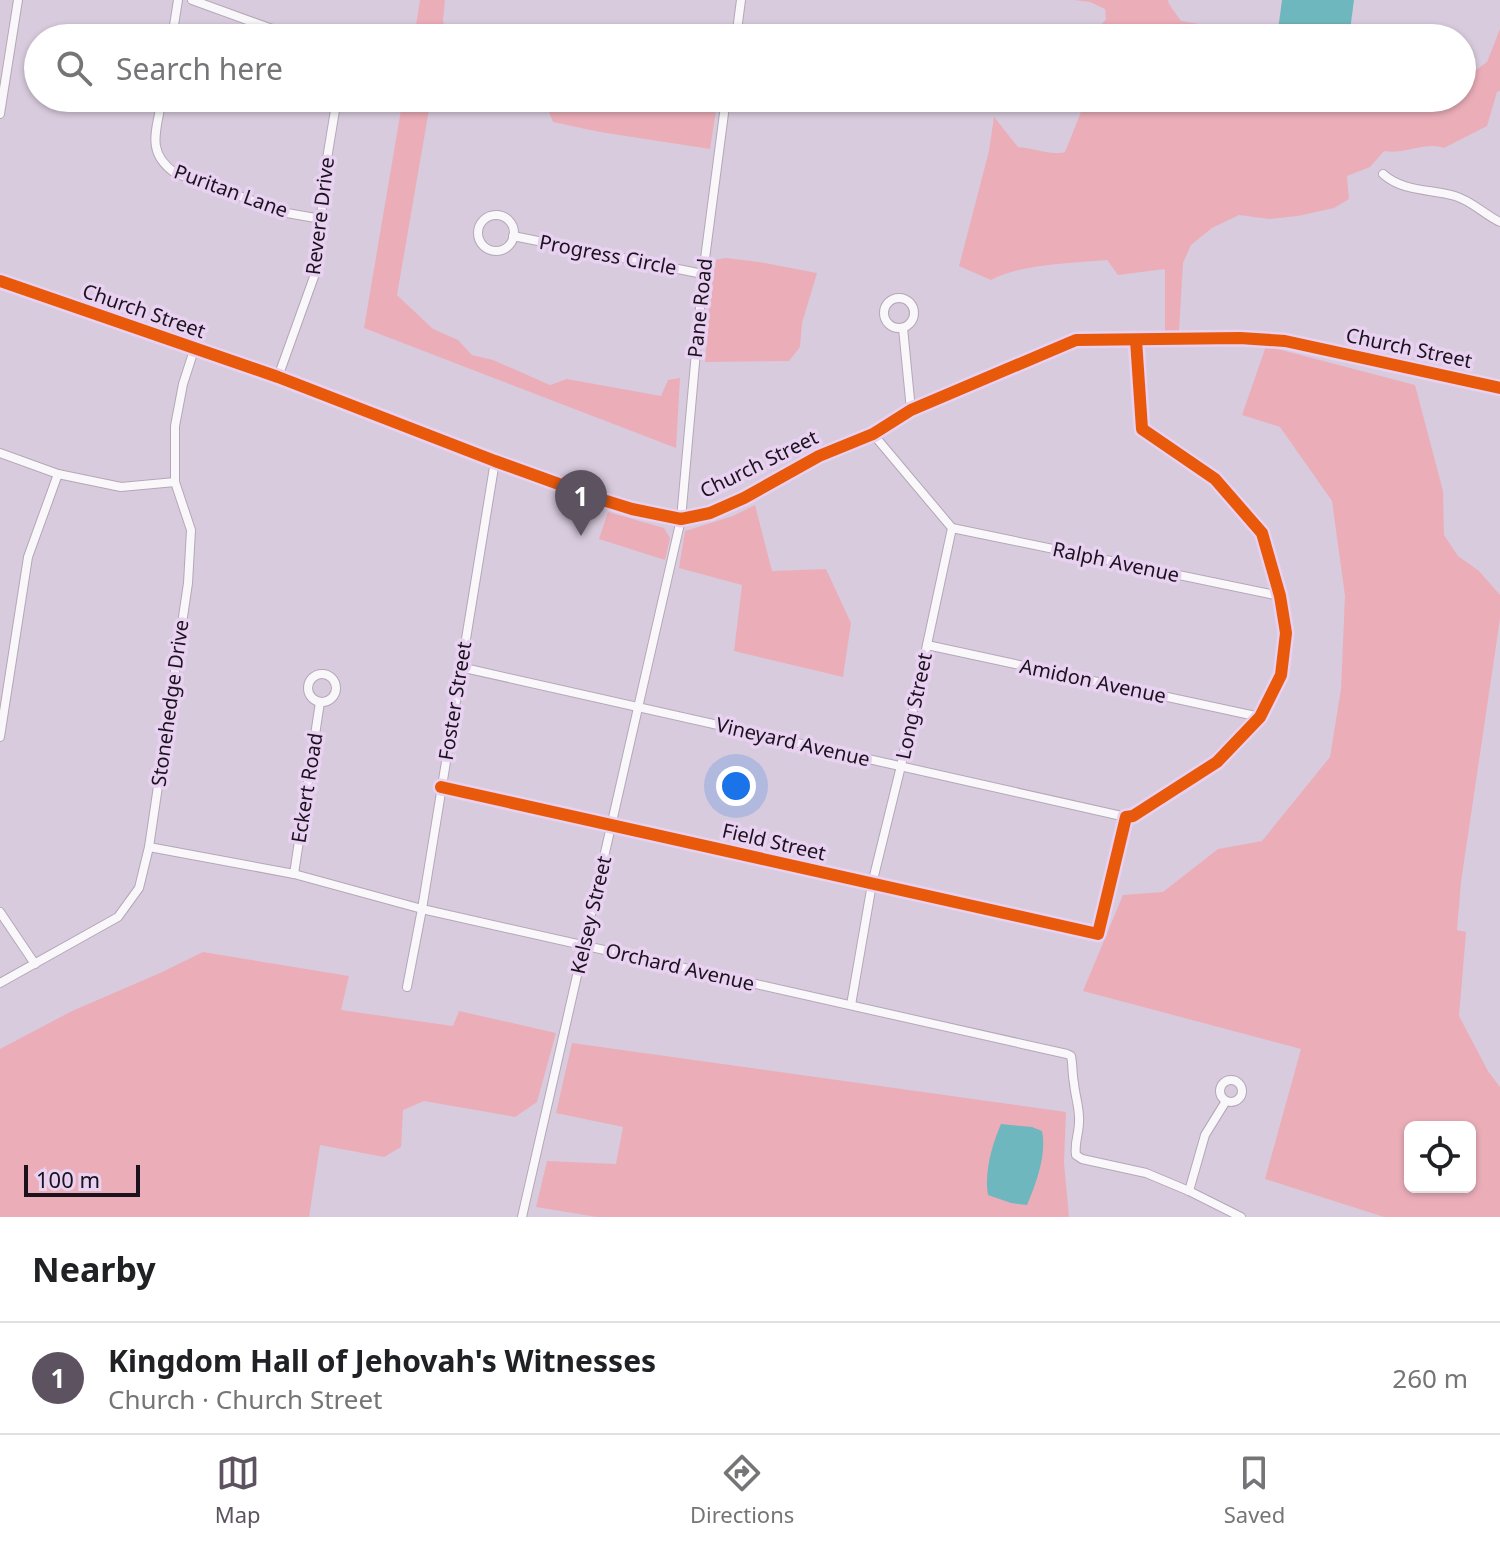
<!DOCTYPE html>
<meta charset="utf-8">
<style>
:root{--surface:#fff;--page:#f6f6f6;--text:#202124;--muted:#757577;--line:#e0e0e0;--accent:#5d5360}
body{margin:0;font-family:"Noto Sans",sans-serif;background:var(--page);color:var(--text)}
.controls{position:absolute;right:24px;bottom:24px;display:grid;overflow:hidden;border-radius:12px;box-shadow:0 2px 6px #0004}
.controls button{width:72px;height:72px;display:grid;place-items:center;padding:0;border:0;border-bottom:2px solid var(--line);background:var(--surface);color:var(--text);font:40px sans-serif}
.scale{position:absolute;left:24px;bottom:20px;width:116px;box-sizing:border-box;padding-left:8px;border:4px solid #1b121d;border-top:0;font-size:22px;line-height:28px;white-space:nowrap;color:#1b121d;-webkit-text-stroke:6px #e8d1f1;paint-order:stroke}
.you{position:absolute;left:736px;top:786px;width:28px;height:28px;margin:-20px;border:6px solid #fff;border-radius:50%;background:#1a73e8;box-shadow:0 0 0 12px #1a73e833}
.badge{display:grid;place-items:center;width:52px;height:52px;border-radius:50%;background:var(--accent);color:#fff;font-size:26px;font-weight:700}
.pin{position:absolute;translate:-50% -66px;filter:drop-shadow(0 2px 4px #0008)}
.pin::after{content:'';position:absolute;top:42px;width:28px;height:24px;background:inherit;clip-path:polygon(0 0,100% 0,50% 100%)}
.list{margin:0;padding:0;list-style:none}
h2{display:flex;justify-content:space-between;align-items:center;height:104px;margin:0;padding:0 32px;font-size:34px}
h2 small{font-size:26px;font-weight:400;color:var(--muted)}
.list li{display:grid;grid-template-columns:52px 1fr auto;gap:24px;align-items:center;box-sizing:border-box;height:112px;padding:0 32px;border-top:2px solid var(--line)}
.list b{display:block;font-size:30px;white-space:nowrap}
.list p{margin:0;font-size:26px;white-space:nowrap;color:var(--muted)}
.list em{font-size:26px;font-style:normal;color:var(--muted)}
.icon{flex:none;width:44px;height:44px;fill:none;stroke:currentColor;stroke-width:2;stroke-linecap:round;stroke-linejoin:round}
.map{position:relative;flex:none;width:1500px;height:1217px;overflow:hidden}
.search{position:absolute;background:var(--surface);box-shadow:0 2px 6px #0004;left:24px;right:24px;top:24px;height:88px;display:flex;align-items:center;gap:20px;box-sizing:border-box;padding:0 28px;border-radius:44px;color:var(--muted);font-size:30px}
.sheet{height:216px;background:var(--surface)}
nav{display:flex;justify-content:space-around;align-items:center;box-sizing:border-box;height:112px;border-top:2px solid var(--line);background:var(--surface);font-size:22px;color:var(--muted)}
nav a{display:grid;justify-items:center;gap:4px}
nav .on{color:var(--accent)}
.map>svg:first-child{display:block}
.green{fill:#ebaeb9;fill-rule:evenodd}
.water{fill:#6fb7be}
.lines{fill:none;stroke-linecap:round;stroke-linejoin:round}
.minor-casing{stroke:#b3a8b7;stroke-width:10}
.minor{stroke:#f9f7fa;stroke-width:8}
.cycleway-casing{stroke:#e8d1f1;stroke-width:17}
.cycleway{stroke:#e8590c;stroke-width:12}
.labels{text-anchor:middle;stroke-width:7;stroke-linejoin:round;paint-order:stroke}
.street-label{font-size:20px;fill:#1b121d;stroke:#e8d1f1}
</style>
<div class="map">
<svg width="1500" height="1217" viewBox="0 0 1500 1217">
<rect width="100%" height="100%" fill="#d8cbdd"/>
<g class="green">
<polygon points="420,0 445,0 443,20 447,38 414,38"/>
<polygon points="1074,0 1168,0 1169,4 1181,21 1253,33 1277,35 1277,38 1091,38 1106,19 1105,9 1090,2"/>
<path d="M1500,29V91L1497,92L1487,126L1444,148C1425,141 1404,155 1384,151L1370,167L1347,176L1349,199L1334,208L1298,216L1269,219L1239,215L1212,228L1191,245L1183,263L1179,331L1165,333V269L1118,275L1107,260C1074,263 1021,264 991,280L959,266L989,151L994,117L1018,147C1032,148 1054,156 1065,152L1081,112L1083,98H1462V75L1468,76L1487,62Z"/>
<polygon points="403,98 431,98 397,295 433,329 458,340 472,355 493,360 550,385 567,379 661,396 668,380 680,378 676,448 364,328"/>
<polygon points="550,98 718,98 710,149 600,132 553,122 548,109"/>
<polygon points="726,258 759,262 817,273 802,323 800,347 789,361 705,362 713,260"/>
<path d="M1266,346L1415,385L1443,491L1444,535L1458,556L1479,571L1500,595V619L1461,882L1457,930L1466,932L1459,1016L1488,1071L1500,1087V1217H1384L1265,1179L1301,1049L1083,991L1123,895L1163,892L1218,849L1262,841L1330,757L1341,689L1345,596L1332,501L1280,427L1242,415ZM1410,1127H1470V1187H1410Z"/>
<polygon points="755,505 772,571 826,569 851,623 843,677 734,651 742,585 679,568 685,531 733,516"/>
<polygon points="608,512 664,528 670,538 665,560 599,539"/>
<polygon points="203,952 349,976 341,1010 453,1026 459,1011 556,1033 537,1102 515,1117 424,1101 403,1110 401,1147 384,1157 320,1145 309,1217 0,1217 0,1049 72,1011 160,973"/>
<polygon points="572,1043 1066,1112 1064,1163 1069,1217 597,1217 536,1207 547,1161 616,1164 623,1127 556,1113"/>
</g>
<g class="water">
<polygon points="1282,0 1354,0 1349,38 1277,38"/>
<path d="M1001,1124L1032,1127L1042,1131C1047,1154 1036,1184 1027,1205L1011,1203L988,1195C984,1173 992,1144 1001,1124Z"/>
</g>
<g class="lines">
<g class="minor-casing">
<g id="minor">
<polyline points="192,0 275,30 313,38"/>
<polyline points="172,38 178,0"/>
<polyline points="736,38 741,0"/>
<path d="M162,98C157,130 145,152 175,173L287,213L321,219"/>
<polyline points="0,114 18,0"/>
<path d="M1383,174C1403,192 1431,189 1455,196C1472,201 1485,215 1500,222"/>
<circle cx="496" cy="233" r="18"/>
<polyline points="513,236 703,274"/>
<polyline points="0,281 278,377 495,461 603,500 632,509 681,519 710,513 744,498 819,456 873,434 911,410 1076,340 1240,338 1285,341 1500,388"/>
<circle cx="899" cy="313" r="15"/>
<polyline points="903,328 911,410"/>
<polyline points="278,377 315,274 320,246 323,183 337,98"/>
<polyline points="0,453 58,474 121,487 175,482"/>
<polyline points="952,528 1280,596"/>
<polyline points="927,645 1260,717"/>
<polyline points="460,667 1126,817"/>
<circle cx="322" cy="688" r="14"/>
<polyline points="0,737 28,557 58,474"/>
<polyline points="441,787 1098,934 1126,817 1133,816 1217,762 1260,717 1281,675 1286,633 1280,596 1262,533 1215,479 1142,429 1136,340"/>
<path d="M149,847L294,874L422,909L1067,1054L1071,1056C1073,1065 1072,1074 1074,1083C1075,1096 1080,1109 1079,1122C1079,1134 1074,1143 1076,1155L1082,1159L1146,1173L1189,1191L1241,1217"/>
<polyline points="294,874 320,702"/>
<polyline points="0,912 35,964"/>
<polyline points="0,983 118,917 139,888 149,847 188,583 191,530 175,482 175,426 183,384 194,350"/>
<polyline points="407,987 422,909 495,461"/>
<polyline points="851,1005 872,884 901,766 952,528 873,434"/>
<circle cx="1231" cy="1091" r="11"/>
<polyline points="1189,1191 1205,1135 1226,1101"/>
<polyline points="522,1217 681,519 703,274 726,98"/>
</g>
</g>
<use href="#minor" class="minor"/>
<g class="cycleway-casing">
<g id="cycleway">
<polyline points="0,281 278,377 495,461 603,500 632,509 681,519 710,513 744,498 819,456 873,434 911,410 1076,340 1240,338 1285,341 1500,388"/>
<polyline points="441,787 1098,934 1126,817 1133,816 1217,762 1260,717 1281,675 1286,633 1280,596 1262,533 1215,479 1142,429 1136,340"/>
</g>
</g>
<use href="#cycleway" class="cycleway"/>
</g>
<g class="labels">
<g class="street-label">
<text transform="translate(231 191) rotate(20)" y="7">Puritan Lane</text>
<text transform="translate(320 216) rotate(-83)" y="7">Revere Drive</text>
<text transform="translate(608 255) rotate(11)" y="7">Progress Circle</text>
<text transform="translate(700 308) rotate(-84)" y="7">Pane Road</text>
<text transform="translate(144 311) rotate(19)" y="7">Church Street</text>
<text transform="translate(1409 348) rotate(12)" y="7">Church Street</text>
<text transform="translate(759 464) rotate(-26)" y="7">Church Street</text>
<text transform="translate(1116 562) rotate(12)" y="7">Ralph Avenue</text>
<text transform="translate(1093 681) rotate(12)" y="7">Amidon Avenue</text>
<text transform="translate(455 701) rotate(-81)" y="7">Foster Street</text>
<text transform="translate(170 703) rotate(-82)" y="7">Stonehedge Drive</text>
<text transform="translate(914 706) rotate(-78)" y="7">Long Street</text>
<text transform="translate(793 742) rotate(13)" y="7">Vineyard Avenue</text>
<text transform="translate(307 788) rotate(-81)" y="7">Eckert Road</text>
<text transform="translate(774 842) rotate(13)" y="7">Field Street</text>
<text transform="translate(591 915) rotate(-77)" y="7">Kelsey Street</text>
<text transform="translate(680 967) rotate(13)" y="7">Orchard Avenue</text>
</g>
</g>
</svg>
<div class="controls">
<button><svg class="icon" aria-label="locate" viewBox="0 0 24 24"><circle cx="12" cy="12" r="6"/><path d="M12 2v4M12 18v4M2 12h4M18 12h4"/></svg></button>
</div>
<div class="scale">100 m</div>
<div class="you"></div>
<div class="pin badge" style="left:581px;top:536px">1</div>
<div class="search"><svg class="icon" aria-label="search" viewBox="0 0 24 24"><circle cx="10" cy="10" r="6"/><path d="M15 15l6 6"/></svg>Search here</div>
</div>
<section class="sheet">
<h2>Nearby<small></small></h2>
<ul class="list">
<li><span class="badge">1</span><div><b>Kingdom Hall of Jehovah's Witnesses</b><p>Church · Church Street</p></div><em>260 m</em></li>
</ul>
</section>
<nav>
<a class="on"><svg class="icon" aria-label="map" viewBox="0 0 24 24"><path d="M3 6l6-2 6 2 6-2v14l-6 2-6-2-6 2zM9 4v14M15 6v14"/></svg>Map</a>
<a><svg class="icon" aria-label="directions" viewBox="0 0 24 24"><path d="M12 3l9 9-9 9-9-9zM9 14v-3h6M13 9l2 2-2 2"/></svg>Directions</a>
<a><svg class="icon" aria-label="saved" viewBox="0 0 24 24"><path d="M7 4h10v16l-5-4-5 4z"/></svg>Saved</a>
</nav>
